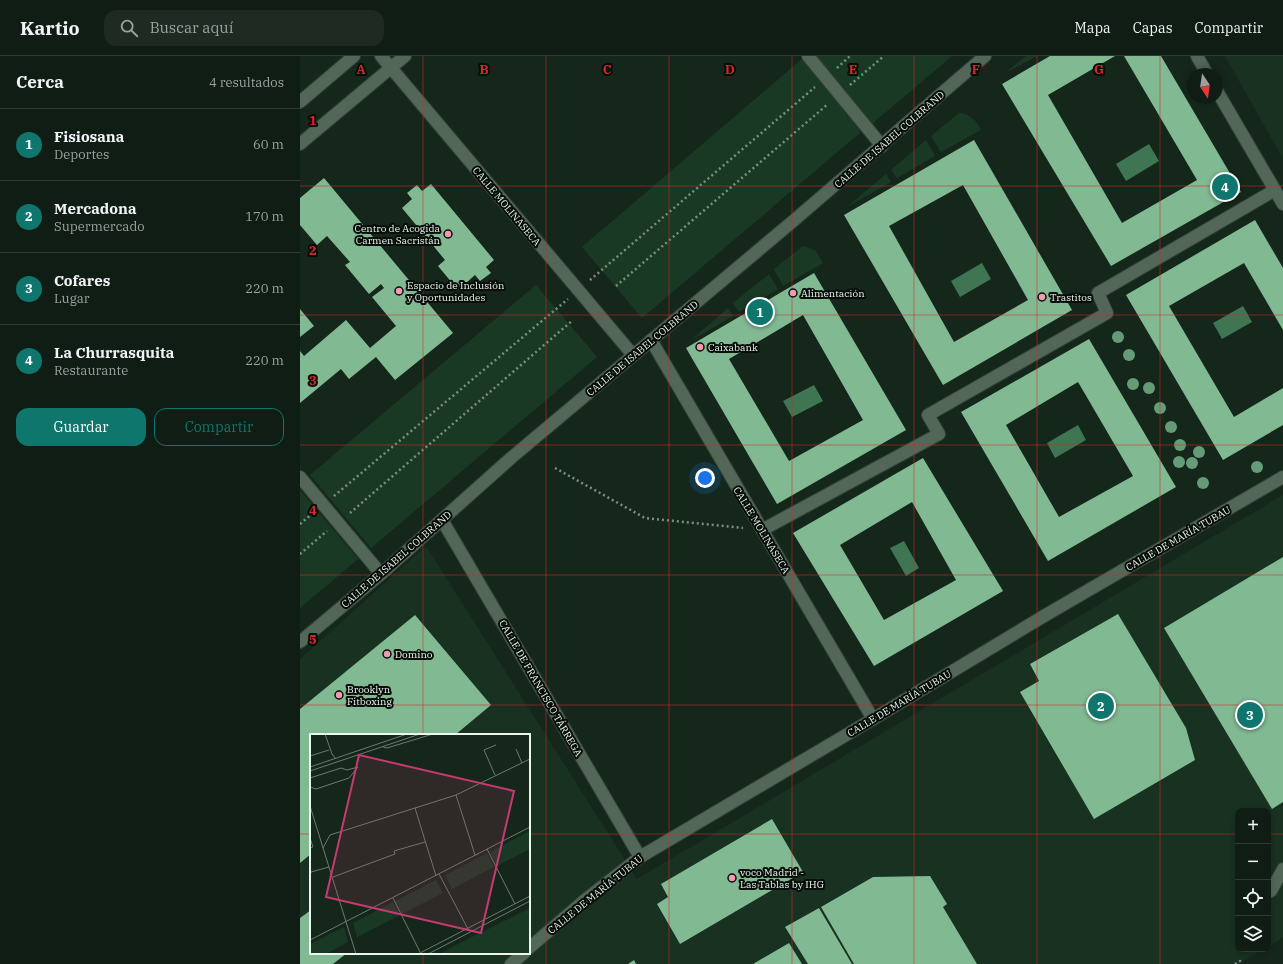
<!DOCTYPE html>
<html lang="es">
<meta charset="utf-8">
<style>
:root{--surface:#101d14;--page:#1e2a22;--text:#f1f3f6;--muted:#9ca2a0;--line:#303b34;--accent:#0f766e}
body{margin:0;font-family:"IBM Plex Serif",serif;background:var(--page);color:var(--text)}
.controls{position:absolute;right:12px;bottom:12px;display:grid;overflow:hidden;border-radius:8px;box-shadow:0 2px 6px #0003}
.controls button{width:36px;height:36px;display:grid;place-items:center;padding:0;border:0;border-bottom:1px solid var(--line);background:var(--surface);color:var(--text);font:20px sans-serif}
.compass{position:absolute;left:887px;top:12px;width:36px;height:36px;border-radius:50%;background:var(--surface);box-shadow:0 2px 6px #0003;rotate:167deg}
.you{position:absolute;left:405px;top:422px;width:14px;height:14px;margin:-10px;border:3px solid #fff;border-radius:50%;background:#1a73e8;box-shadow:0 0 0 6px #1a73e833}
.badge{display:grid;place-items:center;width:26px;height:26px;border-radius:50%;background:var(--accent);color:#fff;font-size:13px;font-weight:700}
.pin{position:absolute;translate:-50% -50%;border:2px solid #fff;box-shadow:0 1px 4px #0006}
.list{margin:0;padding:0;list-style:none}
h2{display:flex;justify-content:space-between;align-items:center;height:52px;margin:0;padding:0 16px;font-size:17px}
h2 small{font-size:13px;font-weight:400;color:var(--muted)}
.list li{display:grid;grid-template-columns:26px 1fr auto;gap:12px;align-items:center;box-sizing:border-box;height:72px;padding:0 16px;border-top:1px solid var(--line)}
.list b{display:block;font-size:15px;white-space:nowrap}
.list p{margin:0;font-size:13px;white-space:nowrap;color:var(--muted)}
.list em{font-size:13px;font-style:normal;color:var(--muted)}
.actions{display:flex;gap:8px;padding:12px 16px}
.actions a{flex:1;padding:9px 0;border:1px solid var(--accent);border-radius:12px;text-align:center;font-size:14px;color:var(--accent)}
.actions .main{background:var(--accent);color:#fff}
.icon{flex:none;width:22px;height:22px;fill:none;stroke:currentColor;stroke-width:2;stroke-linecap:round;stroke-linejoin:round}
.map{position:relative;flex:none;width:983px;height:908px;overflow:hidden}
header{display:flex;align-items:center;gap:24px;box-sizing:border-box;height:56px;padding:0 20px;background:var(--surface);border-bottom:1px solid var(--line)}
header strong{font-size:19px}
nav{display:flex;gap:22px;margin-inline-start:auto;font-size:14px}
.search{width:280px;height:36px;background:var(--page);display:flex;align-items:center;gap:10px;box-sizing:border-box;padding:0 14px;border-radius:12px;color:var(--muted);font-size:15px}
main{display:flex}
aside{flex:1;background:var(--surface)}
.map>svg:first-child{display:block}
.built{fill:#183121;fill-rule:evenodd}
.green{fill:#1a3925}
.water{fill:#3f7552}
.building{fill:#81b992;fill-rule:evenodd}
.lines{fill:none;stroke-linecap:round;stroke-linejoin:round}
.minor-casing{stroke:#354339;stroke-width:14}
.path{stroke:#7e8d83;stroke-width:2.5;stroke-dasharray:2 3;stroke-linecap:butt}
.minor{stroke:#536759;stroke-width:12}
.tree{fill:#669b77}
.grid{fill:none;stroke:#d62828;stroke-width:1;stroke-opacity:0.55}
.poi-dot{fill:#f29aaf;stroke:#070e09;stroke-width:1.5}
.labels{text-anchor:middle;stroke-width:4;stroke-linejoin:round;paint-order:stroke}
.street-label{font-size:10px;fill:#ebf6ee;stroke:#070e09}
.poi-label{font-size:10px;fill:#ebf6ee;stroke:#070e09;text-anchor:start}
.inset-road{fill:none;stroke:#6b7a6f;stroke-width:1}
.view{fill:#c83971;fill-opacity:0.15;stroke:#c83971;stroke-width:2}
.inset-edge{fill:none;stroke:#ebf6ee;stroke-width:2}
.grid-label{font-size:13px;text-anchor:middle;font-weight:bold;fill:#d62828;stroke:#070e09;stroke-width:4;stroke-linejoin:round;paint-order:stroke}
</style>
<header>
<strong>Kartio</strong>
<div class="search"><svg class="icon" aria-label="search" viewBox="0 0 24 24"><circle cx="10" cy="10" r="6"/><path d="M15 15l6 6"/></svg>Buscar aquí</div>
<nav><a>Mapa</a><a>Capas</a><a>Compartir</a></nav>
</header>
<main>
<aside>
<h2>Cerca<small>4 resultados</small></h2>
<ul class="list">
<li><span class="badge">1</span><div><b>Fisiosana</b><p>Deportes</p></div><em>60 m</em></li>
<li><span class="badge">2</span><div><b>Mercadona</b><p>Supermercado</p></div><em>170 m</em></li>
<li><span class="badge">3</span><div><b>Cofares</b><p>Lugar</p></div><em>220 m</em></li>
<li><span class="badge">4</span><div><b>La Churrasquita</b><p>Restaurante</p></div><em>220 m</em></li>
</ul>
<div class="actions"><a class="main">Guardar</a><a>Compartir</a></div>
</aside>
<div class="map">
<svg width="983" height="908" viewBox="0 0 983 908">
<rect width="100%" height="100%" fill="#15271b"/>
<g class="built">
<polygon points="925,0 983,0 983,103"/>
<path d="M983,439V882L968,891V755H938V893H964L938,908H0V603L126,490L337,823ZM11,679H229V897H11Z"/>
</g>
<g class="green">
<polygon points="516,0 652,0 572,68"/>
<polygon points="726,0 737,0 705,17"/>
<polygon points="502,3 561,76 342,262 282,191"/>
<path d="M659,57C670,58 676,64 681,74L641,96L631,80Z"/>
<polygon points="626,84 635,100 597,122 591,114"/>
<polygon points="586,118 591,126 547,151"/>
<polygon points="503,190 515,194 523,207 483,230 474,213"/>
<polygon points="469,218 478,233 439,256 433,247"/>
<polygon points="236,229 297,301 71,492 10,419"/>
<polygon points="428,252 433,260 390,285"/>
<polygon points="0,434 58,503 0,552"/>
</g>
<g class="water">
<polygon points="849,88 859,105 826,125 816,108"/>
<polygon points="682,207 691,223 660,241 651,225"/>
<polygon points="943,250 952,266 922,283 913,267"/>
<polygon points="514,329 523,345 492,361 483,345"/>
<polygon points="778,369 786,384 755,402 747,387"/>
<polygon points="604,485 619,512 606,520 590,492"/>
</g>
<g class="building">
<polygon points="750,0 815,0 748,39 822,167 897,124 824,0 861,0 941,136 811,210 702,28"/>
<path d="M674,84L772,254L643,329L544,159ZM663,129L728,244L654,286L589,170Z"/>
<polygon points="24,122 153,277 95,324 76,301 49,323 41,313 0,347 0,295 4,300 46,264 70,292 96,270 72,241 84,232 81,228 69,238 45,209 50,206 27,180 17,189 0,169 0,142"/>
<polygon points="131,128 194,204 186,211 191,217 180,225 175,219 158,234 138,210 145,204 102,152 112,143 107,137 117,129 122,135"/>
<polygon points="955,164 983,212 983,274 944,207 869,250 934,361 983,332 983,369 923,404 826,239"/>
<path d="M514,217L606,374L477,448L386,292ZM503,259L563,364L489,405L429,303Z"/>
<polygon points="0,253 14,270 0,281"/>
<path d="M789,283L876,431L748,505L661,356ZM778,326L833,420L759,461L706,369Z"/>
<path d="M623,402L703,535L574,610L493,477ZM612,446L656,524L584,564L540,489Z"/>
<polygon points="983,501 983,746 972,753 864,572"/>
<polygon points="818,558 886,672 895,704 794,763 720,636 739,625 730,608"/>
<polygon points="115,559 191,649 155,679 11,679 11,798 0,807 0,653"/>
<polygon points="472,763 503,816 380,888 357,848 368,841 361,828"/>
<polygon points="630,820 647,848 643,851 677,908 554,908 521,851 573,821"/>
<polygon points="519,852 552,908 508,908 485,871"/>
<polygon points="11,854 11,897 47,897 33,908 0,908 0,862"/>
<polygon points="489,887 502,908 453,908"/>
<polygon points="334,904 336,908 328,908"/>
</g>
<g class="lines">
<g class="minor-casing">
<g id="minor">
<polyline points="81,0 333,299"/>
<polyline points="508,0 582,90"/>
<polyline points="897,0 907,18"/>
<polyline points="917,35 983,148"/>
<polyline points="0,46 54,0"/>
<polyline points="0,88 105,0"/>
<polyline points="351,284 573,663"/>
<polyline points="0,421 81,518"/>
<polyline points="142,464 340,801"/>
<polyline points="462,474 639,378 628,359 807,257 798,237 975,134"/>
<polyline points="0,586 81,518 211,402 492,166 685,0"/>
<polyline points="971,835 983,813"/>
<polyline points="229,892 285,844 340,801 573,663 744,560 983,421"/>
<polyline points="211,908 224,897"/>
</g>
</g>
<g class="path">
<polyline points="537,12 550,0"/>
<polyline points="550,29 584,0"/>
<polyline points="290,224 515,31"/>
<polyline points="316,230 528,48"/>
<polyline points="255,412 345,462 443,472"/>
<polyline points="34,440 268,243"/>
<polyline points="50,457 273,264"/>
<polyline points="0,468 12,458"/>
<polyline points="0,498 27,475"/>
<polyline points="935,908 940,905 942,908"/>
</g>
<use href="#minor" class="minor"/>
</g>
<g class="tree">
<circle cx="818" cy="281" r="6"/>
<circle cx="829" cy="299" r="6"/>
<circle cx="833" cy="328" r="6"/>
<circle cx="849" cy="332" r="6"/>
<circle cx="860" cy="352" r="6"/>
<circle cx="871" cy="371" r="6"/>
<circle cx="880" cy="389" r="6"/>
<circle cx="899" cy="396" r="6"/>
<circle cx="879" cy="406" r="6"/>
<circle cx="892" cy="407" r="6"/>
<circle cx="957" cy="411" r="6"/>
<circle cx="903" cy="427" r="6"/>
</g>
<path class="grid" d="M123,0V679M246,0V908M369,0V908M492,0V908M614,0V908M737,0V908M860,0V908M0,130H983M0,259H983M0,389H983M0,519H983M0,649H983M0,778H11M229,778H938M968,778H983M123,897V908"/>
<g class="poi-dot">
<circle cx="148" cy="178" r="4"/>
<circle cx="99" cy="235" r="4"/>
<circle cx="493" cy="237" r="4"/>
<circle cx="742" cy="241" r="4"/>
<circle cx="400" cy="291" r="4"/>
<circle cx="87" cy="598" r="4"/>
<circle cx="39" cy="639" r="4"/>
<circle cx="432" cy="822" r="4"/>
</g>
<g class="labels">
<g class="street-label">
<text transform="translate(589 83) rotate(-41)" y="4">CALLE DE ISABEL COLBRAND</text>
<text transform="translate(207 150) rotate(50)" y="4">CALLE MOLINASECA</text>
<text transform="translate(342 292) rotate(-40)" y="4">CALLE DE ISABEL COLBRAND</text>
<text transform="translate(462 474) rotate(59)" y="4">CALLE MOLINASECA</text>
<text transform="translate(878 482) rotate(-30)" y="4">CALLE DE MARÍA TUBAU</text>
<text transform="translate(96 503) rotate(-41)" y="4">CALLE DE ISABEL COLBRAND</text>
<text transform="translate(241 632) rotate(60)" y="4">CALLE DE FRANCISCO TÁRREGA</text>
<text transform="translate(599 647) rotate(-31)" y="4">CALLE DE MARÍA TUBAU</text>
<text transform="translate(295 838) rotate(-39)" y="4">CALLE DE MARÍA TUBAU</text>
</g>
<g class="poi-label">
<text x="140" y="176" text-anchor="end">Centro de Acogida<tspan x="140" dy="12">Carmen Sacristán</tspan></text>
<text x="107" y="233">Espacio de Inclusión<tspan x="107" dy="12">y Oportunidades</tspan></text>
<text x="501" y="241">Alimentación</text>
<text x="750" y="245">Trastitos</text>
<text x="408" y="295">Caixabank</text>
<text x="95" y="602">Domino</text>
<text x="47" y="637">Brooklyn<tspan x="47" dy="12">Fitboxing</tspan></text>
<text x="440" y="820">voco Madrid -<tspan x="440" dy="12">Las Tablas by IHG</tspan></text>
</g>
</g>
<g transform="translate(10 678)">
<rect width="220" height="220" fill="#15271b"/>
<path d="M220,97V115L187,132L180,118ZM177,119L184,133L142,155L135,141ZM126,146L133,159L92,180L85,167ZM83,168L90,181L47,203L43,189ZM220,174V220H129L154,207ZM34,193L38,208L16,220H0V210Z" fill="#1a3925"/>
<path class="inset-road" d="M15,0L22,20L26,25M73,13L77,14L123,0M206,15L212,29M0,22L19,16M0,33L97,0M0,37L110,0M185,41L174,16L186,11M0,44L31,34L37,36L48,33M0,53L6,55L39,44L48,33M146,61L165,121M0,72L46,220M105,74L126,142M0,104L3,113L0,114M13,114L20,101L146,61L220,25M177,115L205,170M129,140L158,195M0,141L1,138L19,133M23,143L85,120L84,117L115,108M83,164L110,218M0,206L220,93M108,220L220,162M118,220L220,167"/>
<path class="view" d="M49,21L204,57L171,199L16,163Z"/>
<rect width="220" height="220" class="inset-edge"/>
</g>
<g class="grid-label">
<text x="61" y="18">A</text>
<text x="184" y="18">B</text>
<text x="307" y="18">C</text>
<text x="430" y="18">D</text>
<text x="553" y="18">E</text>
<text x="676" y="18">F</text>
<text x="799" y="18">G</text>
<text x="13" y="69">1</text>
<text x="13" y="199">2</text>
<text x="13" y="329">3</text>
<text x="13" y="459">4</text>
<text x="13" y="588">5</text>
</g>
</svg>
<div class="controls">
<button>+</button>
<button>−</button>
<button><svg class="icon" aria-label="locate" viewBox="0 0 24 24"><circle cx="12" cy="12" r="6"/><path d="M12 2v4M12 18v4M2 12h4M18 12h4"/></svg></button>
<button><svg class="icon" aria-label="layers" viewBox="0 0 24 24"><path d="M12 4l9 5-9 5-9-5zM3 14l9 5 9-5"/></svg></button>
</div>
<svg class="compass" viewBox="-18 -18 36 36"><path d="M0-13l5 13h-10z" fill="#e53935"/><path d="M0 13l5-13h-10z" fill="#9ca2a0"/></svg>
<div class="you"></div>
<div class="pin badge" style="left:460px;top:256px">1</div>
<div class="pin badge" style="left:801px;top:650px">2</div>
<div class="pin badge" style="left:950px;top:659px">3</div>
<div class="pin badge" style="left:925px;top:131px">4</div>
</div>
</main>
